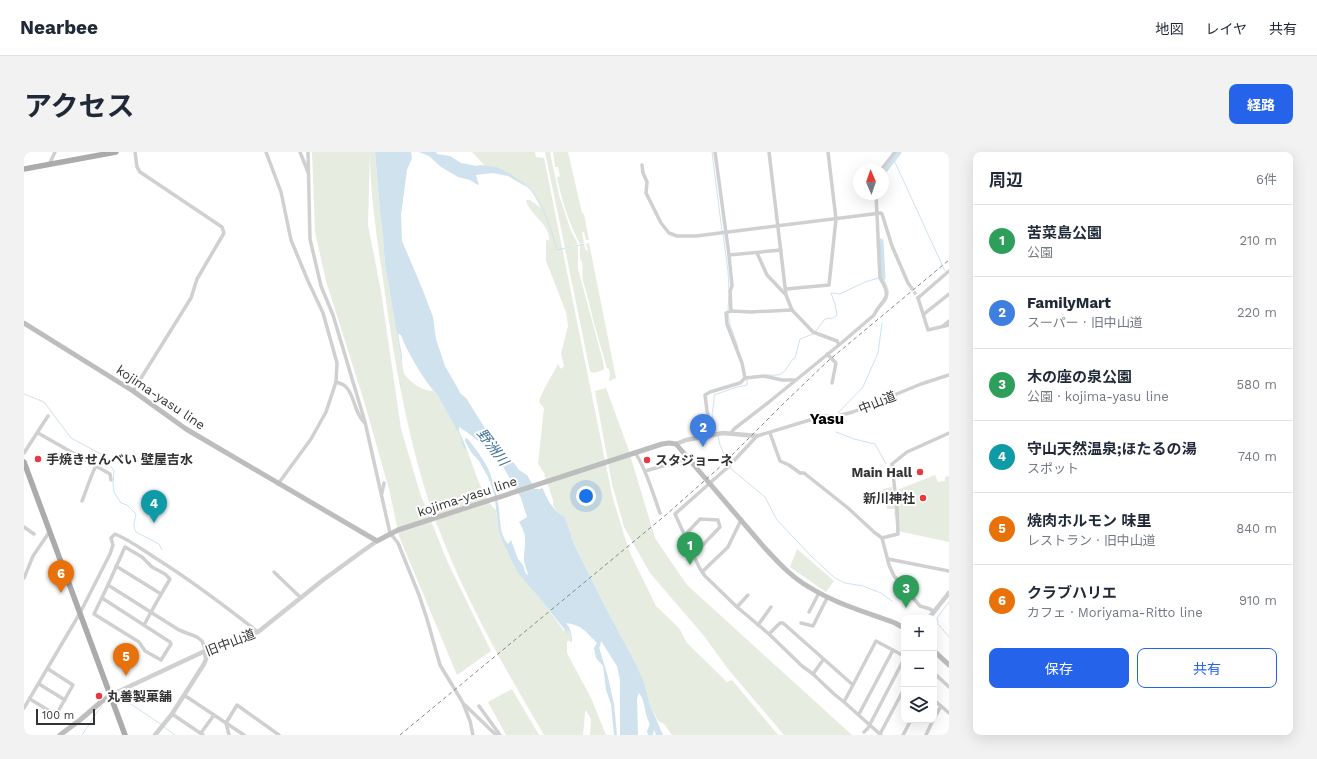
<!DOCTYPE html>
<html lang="ja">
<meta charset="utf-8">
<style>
:root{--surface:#fff;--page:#f2f2f3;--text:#1f2937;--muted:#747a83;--line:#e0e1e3;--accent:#2563eb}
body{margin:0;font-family:"Work Sans","Noto Sans JP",sans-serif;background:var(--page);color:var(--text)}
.controls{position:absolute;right:12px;bottom:12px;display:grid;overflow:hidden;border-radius:8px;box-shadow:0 4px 16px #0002}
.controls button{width:36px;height:36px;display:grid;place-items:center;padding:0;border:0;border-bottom:1px solid var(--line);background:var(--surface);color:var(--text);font:20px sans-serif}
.compass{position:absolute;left:829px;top:12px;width:36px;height:36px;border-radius:50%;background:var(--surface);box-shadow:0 4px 16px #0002;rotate:358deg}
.scale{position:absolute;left:12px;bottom:10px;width:59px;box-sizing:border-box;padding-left:4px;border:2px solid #333;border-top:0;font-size:11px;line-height:14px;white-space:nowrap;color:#333;-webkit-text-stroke:3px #fff;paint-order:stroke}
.you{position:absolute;left:562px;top:344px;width:14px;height:14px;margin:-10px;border:3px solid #fff;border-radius:50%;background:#1a73e8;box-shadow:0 0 0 6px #1a73e833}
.badge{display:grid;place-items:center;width:26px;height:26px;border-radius:50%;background:var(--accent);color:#fff;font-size:13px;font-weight:700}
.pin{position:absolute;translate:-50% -33px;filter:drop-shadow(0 1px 2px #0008)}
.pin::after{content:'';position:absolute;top:21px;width:14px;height:12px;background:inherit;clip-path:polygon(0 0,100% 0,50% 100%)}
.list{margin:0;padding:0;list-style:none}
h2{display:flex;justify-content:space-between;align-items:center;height:52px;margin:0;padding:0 16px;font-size:17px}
h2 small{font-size:13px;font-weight:400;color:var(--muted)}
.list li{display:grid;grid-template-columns:26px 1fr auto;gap:12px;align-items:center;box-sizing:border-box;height:72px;padding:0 16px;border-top:1px solid var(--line)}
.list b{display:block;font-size:15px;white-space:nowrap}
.list p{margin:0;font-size:13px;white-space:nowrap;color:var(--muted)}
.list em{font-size:13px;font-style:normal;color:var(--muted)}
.actions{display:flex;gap:8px;padding:12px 16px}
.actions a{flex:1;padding:9px 0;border:1px solid var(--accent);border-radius:8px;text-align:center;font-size:14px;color:var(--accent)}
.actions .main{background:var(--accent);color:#fff}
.icon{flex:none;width:22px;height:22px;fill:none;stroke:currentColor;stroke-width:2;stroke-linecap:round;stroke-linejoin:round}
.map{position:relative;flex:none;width:925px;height:583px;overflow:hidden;border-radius:8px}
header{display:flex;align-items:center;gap:24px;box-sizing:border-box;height:56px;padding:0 20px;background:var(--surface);border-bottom:1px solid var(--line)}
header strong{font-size:19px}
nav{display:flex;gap:22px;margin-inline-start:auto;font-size:14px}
.intro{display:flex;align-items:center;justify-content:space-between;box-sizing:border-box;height:96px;padding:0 24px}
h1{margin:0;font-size:28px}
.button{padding:10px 18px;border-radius:8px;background:var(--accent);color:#fff;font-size:14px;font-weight:700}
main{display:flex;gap:24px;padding:0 24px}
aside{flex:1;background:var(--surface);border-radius:8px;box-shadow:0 4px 16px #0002}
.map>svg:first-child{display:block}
.green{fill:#e6ecdf}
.water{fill:#cfe2ee}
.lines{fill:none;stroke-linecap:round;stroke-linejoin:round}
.stream{stroke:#cfe2ee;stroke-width:1}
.river{stroke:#cfe2ee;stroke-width:7}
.minor-tunnel{stroke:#d6d6d6;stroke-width:3.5;stroke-dasharray:3.5 2;stroke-linecap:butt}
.minor{stroke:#d0d0d0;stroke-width:3.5}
.tertiary{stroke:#d0d0d0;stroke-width:4.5}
.secondary{stroke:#bdbdbd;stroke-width:5}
.primary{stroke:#ababab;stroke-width:5.5}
.rail{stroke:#888;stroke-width:1;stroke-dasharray:4 3;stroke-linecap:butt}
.poi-dot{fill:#e63946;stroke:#fff;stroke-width:1.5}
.labels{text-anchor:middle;stroke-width:4;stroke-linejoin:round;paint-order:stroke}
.street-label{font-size:13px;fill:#333;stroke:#fff}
.poi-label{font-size:13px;font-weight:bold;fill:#333;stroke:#fff;text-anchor:start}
.water-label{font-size:14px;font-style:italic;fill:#3f7597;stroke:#fff}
.quarter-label{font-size:15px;font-weight:bold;fill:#000;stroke:#fff}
</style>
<header>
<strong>Nearbee</strong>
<nav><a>地図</a><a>レイヤ</a><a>共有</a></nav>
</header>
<div class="intro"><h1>アクセス</h1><a class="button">経路</a></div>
<main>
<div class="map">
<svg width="925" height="583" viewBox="0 0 925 583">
<rect width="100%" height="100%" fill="#fff"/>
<g class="green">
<polygon points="288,0 346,0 344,73 357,139 377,277 397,344 424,411 467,499 433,523 375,384 366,341 340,249 302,129 291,80"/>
<path d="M346,0H351L356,60L359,85L361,113L380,222C387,230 396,238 407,239L409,238L413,242L436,284L440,297L442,295C449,313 458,346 472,358L475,380L479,391L486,405L540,479L542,476L547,483L546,488L543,490V501L567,546L582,583H566L567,567L562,558L561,561L559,583H520C483,520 446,456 419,388C387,308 372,220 360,135C354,91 346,45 346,0Z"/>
<path d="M448,0H511L512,5L520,6L588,343L600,383L607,403L632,454L655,476L663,491L703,530L708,528L754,583H648L640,572L634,569L626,553L620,530L612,512L583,458L550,392L541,365L533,360L529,353V348L520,321L514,312L520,256L515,250C519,236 528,224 534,212L537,217L540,214L537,201L544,174L542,160L522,109V87L525,89C527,72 505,63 502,48H506L517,56L508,39L487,22L473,15L461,14Z"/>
<polygon points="521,0 526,0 535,43 547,79 554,92 541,96"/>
<path d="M529,0H544L558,61L560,62L565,88H562L560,80H558L560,91L556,92C545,71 538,49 533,26L536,24L534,15H531Z"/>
<path d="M565,91L592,226L585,229L586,222L585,217L583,216C579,202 575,189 571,175C567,160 564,144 559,129C557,121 561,112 556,107V93L560,92L562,99L564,98L562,92Z"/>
<polygon points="554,94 554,117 579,209 580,216 579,218 570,221 566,219 541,97"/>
<polygon points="582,236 604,296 631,386 663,433 828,583 760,583 704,517 680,484 626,421 600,375 588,332 571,239"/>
<polygon points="911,323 914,330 921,329 921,325 925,324 925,390 874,379 870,361 871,357 863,357 859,337 868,335 871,355 873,338"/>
<polygon points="773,397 810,429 802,440 766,415"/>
<polygon points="488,537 515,583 482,583 464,550"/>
</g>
<g class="water">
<path d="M351,0H387L388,6L383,18L377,63L378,89L398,136L409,165L412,187L421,214L437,242L442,246L464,281L478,295L495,318L503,323L511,337H517L518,335L525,350L533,360L541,365L550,392L583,458L612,512L620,530L626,553L639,583H632L630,578L629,583H624L623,579L626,572C620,562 622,550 615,541L613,547L614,583H596V528L593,514L577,489L576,495H575L584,525L590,552L593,583H590L587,552L582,538L579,514L572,506L570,496L573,491C562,480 558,473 542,471C546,476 548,481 548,489L546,490L547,483L543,477L544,482L514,444L494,421L479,391L475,380L470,341L464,325L455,309L447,300L441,289V286L444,287C453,299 464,312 468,327C470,335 473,343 474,351C477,365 474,381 484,392L487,388L494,407L499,413L502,422L504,423C503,418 500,412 500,407C500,391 505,387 495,370L503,365L497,346L474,306L465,296L458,292L444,281L435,275V279L442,295L440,298L436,284L413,242C402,232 382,198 377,183L374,182L378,204V211L361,113L359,85L356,60Z"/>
<polygon points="395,0 412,0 413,2 426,4 437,11 453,14 456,13 473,15 487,22 501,33 501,34 484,24 469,21 452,23 453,27 455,32 454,33 446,28 434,25 417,15 405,4"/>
</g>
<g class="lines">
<g class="stream">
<polyline points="688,0 698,79"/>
<polyline points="869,6 921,119"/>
<path d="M497,29C517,42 527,77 533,98L560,92"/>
<polyline points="699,82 704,119 705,138"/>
<polyline points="704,158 705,144"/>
<polyline points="704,162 706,173 714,195"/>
<path d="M791,180L801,167L809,166L813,163L811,152L807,141L816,142L841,130L858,125C865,136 868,145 857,155"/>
<path d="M743,223C761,224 759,221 769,207L771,206L776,187L789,182"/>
<path d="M0,242L20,250L47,286L79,303L90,319L89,332L90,340L97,351L103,353L112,362C111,369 108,373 112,380L135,392L138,398"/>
<polyline points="814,261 839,235 854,201 858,171"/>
<polyline points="692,279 688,262 690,250 690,243 710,236 723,233 723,226"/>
<polyline points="812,280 830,287 851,292 862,312"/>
<polyline points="694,284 696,293 705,313"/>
<polyline points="706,316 741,345 753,368 788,405 811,426 821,431 839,434 857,441 868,449"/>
<polyline points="925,450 913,466 914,472 925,485"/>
<polyline points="95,545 98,546 138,573"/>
<polyline points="140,575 151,583"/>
<path d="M58,583C65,573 70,563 78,554"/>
</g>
<g class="river">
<polyline points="859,19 874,0"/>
<polyline points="856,90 858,125"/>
</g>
<polyline class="minor-tunnel" points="887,135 894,146"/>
<g class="minor">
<polyline points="242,0 257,40 267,88 284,129 299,161 313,211 312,230 302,260 287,287 254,332"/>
<polyline points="276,0 284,20"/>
<polyline points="284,0 286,87 297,134 309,163 341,270 366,381 374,391 395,443 403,467 416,513 439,551 446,569 449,583"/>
<polyline points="691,0 705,103 708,134 706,139 707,159"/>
<polyline points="25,13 31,0"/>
<polyline points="618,13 619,21 623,30 622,41 637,71 645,81 653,84 672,84 857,61"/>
<polyline points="857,18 871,0"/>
<polyline points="858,62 868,94 884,131 887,135"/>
<polyline points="733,101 743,123 762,143"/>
<polyline points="705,103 757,98"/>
<polyline points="925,119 894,146 904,178 925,173"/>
<polyline points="762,137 805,133 812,67 804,0"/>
<polyline points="900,162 925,142"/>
<polyline points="919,174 925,169"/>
<path d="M815,193L850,163C858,146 870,148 856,126L852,42"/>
<polyline points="803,202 812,211 808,231"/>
<polyline points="721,226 718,211 703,172 702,161 707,159 727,160 768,158"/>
<path d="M312,230C315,231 319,232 321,234C331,242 329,259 340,270"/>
<polyline points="109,239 167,146 173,127 200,81 198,75 116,20 113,15 111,0"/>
<polyline points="14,281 86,322 87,328"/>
<polyline points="707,281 710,277 745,250 815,193 813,189 789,180 768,158 762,143 745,0"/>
<polyline points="746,281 756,309 765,313 776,321 780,321 824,356 850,380 858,386 865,413 870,424 896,454 906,457 910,460"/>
<polyline points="690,283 683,259 681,243 686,240 716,231 721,226 740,224 758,228 770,228"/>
<polyline points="0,301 24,264"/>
<path d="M611,301C621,313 630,345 636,361"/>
<polyline points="621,319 664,307"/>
<polyline points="358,341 360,331"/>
<path d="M58,349C63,337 66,325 72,314"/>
<polyline points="0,375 10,382"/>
<polyline points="661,383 676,367 694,368 696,375 670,402"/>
<polyline points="858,386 874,382 873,358 868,312 883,300 925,281"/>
<polyline points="864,407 925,419"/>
<polyline points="92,414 137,442"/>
<polyline points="250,420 277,446"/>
<polyline points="678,420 704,395 717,368"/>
<polyline points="0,426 9,404 26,379"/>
<polyline points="78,446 146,490 147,492 137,508 121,499 115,490 70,462 84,433"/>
<polyline points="713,455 724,443"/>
<polyline points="785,460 795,441"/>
<polyline points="777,471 789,474 803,446"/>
<path d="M120,473C128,458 137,442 146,427L141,422L128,415L118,405L101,395L84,433L155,478L173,485L178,489L182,499"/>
<polyline points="734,473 747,455"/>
<polyline points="745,482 756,471 759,471 829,533"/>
<polyline points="910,521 925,535"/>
<polyline points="789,522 799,508"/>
<polyline points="15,532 41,548"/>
<polyline points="160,543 220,583"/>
<polyline points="6,547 32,563 49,533 24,517"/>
<polyline points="910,548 925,561"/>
<polyline points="820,550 852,489 880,504"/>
<polyline points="441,553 472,583"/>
<polyline points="455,554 476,583"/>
<path d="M0,556L56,461L86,402L89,393L87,386L91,382C106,388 119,398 133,407C168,429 201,454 234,480"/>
<polyline points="148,562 179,583"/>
<polyline points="835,562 869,498"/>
<polyline points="910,567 917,554"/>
<polyline points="840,580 844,576 880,507"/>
<polyline points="177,581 190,563"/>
<polyline points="856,582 880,537"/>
<polyline points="205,583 202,571 213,553 255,583"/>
<polyline points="857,583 820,550 810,542 789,522 778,514 745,482 713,455 681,424 675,415 651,362 704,315 733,284 799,264 813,264 829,260 897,232 925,223"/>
<polyline points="879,583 887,568"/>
<polyline points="902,583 909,568"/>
<polyline points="924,583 925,582"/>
</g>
<g class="tertiary">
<polyline points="652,292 662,288 699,281 733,284"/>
<polyline points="905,466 925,441"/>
<polyline points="87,543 181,499 234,480 299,428 336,401 353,389"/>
<polyline points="131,583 148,562 180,512 182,507 181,499"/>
</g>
<g class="secondary">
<path d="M0,171L109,239L162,277L353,389L374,378L638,292L645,291L652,292L739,394C753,409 767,425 785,435C812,452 842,460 871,471L880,476"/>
<polyline points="910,499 925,513"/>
<polyline points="36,583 56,568 77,550 87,543"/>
</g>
<g class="primary">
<polyline points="0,17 92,0"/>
<polyline points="0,310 101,583"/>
</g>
<polyline class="rail" points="376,583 643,362 697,314 761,250 804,209 925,108"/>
</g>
<g class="poi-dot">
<circle cx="14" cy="307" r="4"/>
<circle cx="623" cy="308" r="4"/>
<circle cx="896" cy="320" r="4"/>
<circle cx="899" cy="346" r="4"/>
<circle cx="75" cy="544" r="4"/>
</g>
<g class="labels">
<g class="street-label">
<text transform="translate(137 245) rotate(34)" y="5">kojima-yasu line</text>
<text transform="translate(853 250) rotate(-22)" y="5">中山道</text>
<text transform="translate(443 344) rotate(-18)" y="5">kojima-yasu line</text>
<text transform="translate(206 490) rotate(-21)" y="5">旧中山道</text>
</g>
<g class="poi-label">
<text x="22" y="312">手焼きせんべい 壁屋吉水</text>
<text x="631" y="313">スタジョーネ</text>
<text x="888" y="325" text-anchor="end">Main Hall</text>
<text x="891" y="351" text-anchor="end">新川神社</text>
<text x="83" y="549">丸善製菓舗</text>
</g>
<g class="water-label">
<text transform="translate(469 295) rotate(53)" y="5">野洲川</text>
</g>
<g class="quarter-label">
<text x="803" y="272">Yasu</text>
</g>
</g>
</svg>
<div class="controls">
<button>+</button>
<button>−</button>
<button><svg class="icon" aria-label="layers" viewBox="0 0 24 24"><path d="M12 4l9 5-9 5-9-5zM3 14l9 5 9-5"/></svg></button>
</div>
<svg class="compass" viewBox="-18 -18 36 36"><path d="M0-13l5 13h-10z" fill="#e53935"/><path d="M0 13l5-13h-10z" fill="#747a83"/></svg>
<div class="scale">100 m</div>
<div class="you"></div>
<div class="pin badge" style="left:666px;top:413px;background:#2e9e5b">1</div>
<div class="pin badge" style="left:679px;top:295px;background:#3f7fe0">2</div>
<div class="pin badge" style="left:882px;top:456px;background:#2e9e5b">3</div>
<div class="pin badge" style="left:130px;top:371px;background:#0f9aa8">4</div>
<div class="pin badge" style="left:102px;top:524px;background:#e8710a">5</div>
<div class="pin badge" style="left:37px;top:441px;background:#e8710a">6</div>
</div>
<aside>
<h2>周辺<small>6件</small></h2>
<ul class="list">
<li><span class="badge" style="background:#2e9e5b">1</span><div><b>苦菜島公園</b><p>公園</p></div><em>210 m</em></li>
<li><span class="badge" style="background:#3f7fe0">2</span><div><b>FamilyMart</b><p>スーパー · 旧中山道</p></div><em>220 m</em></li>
<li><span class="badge" style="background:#2e9e5b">3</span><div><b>木の座の泉公園</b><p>公園 · kojima-yasu line</p></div><em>580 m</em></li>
<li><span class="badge" style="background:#0f9aa8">4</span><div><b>守山天然温泉;ほたるの湯</b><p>スポット</p></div><em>740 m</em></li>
<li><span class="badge" style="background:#e8710a">5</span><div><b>焼肉ホルモン 味里</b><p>レストラン · 旧中山道</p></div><em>840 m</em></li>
<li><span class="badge" style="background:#e8710a">6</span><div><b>クラブハリエ</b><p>カフェ · Moriyama-Ritto line</p></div><em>910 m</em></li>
</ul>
<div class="actions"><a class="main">保存</a><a>共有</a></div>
</aside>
</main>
